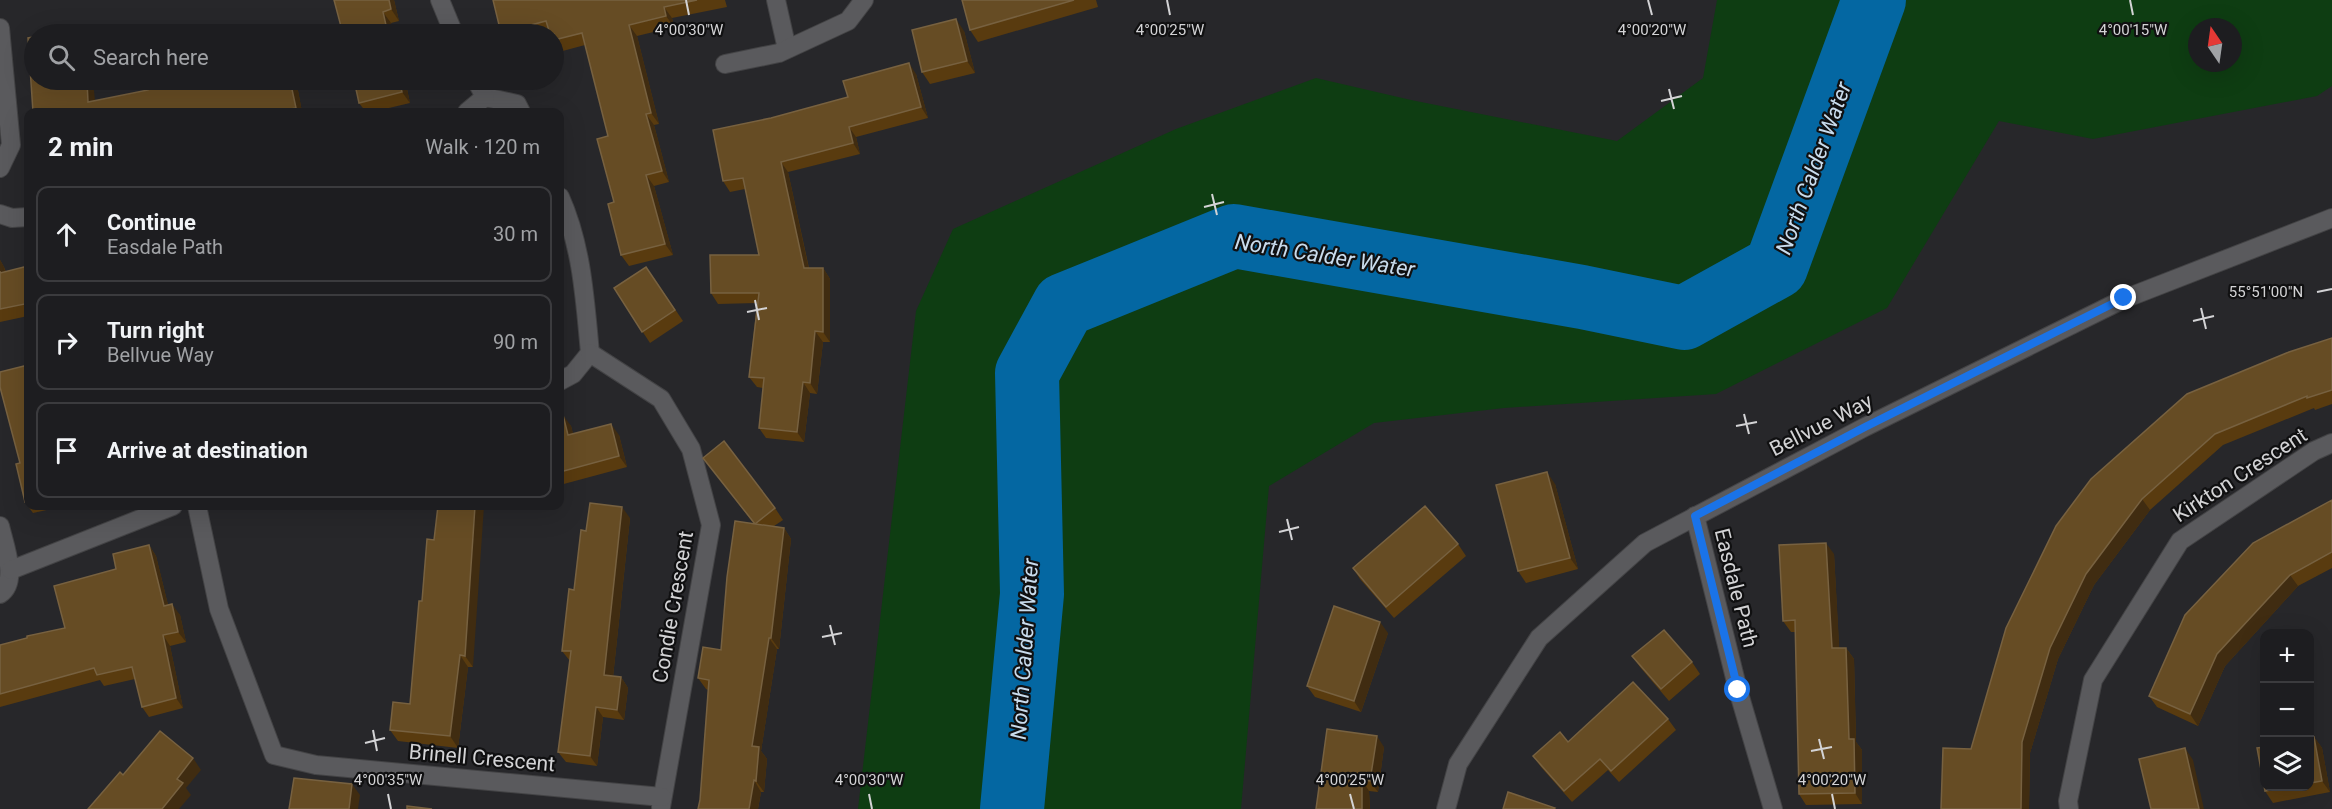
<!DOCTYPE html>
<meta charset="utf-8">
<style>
:root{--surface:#1d1d20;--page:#252629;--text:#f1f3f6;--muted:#a0a2a5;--line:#3b3b3e}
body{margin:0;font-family:Roboto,sans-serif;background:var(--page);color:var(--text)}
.controls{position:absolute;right:18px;bottom:18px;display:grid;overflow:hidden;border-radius:12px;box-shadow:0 6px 24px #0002}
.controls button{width:54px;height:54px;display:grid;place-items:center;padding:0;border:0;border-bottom:2px solid var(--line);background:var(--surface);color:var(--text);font:30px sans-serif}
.compass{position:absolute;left:2188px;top:18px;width:54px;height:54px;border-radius:50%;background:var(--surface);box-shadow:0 6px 24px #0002;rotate:347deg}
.stop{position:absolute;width:18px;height:18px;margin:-14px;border:4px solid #1a73e8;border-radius:50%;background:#fff}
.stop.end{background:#1a73e8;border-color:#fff;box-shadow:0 2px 6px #0008}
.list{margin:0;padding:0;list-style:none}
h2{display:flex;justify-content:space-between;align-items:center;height:78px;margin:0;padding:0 24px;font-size:26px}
h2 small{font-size:20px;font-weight:400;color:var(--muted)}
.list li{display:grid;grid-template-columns:39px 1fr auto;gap:18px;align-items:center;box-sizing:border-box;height:96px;margin:0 12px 12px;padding:0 12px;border:2px solid var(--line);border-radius:12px}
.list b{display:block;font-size:22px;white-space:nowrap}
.list p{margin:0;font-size:20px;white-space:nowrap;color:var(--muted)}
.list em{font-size:20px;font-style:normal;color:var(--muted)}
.icon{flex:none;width:33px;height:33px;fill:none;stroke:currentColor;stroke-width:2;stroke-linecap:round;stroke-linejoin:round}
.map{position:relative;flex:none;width:2332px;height:809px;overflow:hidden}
.search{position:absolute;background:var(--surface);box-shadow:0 6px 24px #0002;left:24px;top:24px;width:540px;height:66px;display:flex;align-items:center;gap:15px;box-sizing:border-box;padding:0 21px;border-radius:33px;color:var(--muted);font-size:22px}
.panel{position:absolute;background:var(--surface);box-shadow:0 6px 24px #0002;left:24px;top:108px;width:540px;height:402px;border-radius:12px}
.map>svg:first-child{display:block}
.green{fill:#0e3d12;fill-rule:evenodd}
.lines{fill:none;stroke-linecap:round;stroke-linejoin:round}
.river{stroke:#0467a2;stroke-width:64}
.street-casing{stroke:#434345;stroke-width:20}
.street{stroke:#5a5a5d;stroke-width:18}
.wall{fill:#593b0f}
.shaded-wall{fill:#402c11}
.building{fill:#664c24;stroke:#776140;stroke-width:1.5}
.route{stroke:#1a73e8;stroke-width:8}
.ticks{fill:none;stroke:#d3d3d5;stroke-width:2}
.labels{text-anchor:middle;stroke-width:4.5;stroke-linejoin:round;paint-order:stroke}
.street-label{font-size:21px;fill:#d3d3d5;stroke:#101011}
.water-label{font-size:22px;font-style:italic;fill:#c9dced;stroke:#101011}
.ticks-label{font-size:15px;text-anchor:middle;fill:#d3d3d5;stroke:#101011;stroke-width:4.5;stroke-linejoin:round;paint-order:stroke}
</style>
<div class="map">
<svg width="2332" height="809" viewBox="0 0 2332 809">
<rect width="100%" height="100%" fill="#27272a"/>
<path class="green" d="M1717,0H2332V86L2317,96L2093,139L1999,121L1887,308L1716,394L1504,408L1374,423L1269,486L1241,809H858L916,311L953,229L1176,129L1316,78L1411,100L1617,141L1703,78ZM2197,27H2233V63H2197Z"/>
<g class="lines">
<polyline class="river" points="1012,809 1032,594 1027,373 1064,305 1234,236 1582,297 1684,318 1776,267 1874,0"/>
<g class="street-casing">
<g id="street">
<polyline points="440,0 454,34"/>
<polyline points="776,0 787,49"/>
<polyline points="0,28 11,145 0,168"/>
<polyline points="725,64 779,53 848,21 864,0"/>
<polyline points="476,80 485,97"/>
<polyline points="485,97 517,104 521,112"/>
<polyline points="467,112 485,97"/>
<path d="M560,197C582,246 585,300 590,353L573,374L560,381"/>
<polyline points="0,214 12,218 28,217"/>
<polyline points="590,353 661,399 691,449 711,525 661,807"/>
<polyline points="197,506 219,609 274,755 316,765 662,797"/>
<polyline points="1695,516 1738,690 1773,809"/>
<path d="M0,526C4,544 19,582 0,594"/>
<polyline points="11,570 173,506"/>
<polyline points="1446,809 1458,764 1539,638 1645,543 1865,427 2124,299 2332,218"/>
<polyline points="2069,809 2068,801 2093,680 2180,541 2314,451 2332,443"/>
</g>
</g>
<use href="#street" class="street"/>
</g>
<g class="wall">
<polygon points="394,0 399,21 391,23 394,34 343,34"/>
<polygon points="493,0 725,0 727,7 672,18 674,27 637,36 659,124 654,125 669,182 654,186 673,255 629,266 621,255 614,202 608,136 585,45 559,52 554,44 554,34 502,34"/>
<polygon points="962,0 1096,0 1098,7 978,42 970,30"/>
<polygon points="964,31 975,73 930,84 922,72"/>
<polygon points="916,74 928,118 856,137 860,154 788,172 809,268 823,268 830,279 830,342 823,342 817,394 810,393 804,442 766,438 759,428 763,388 757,387 749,377 757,303 718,304 711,293 759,255 745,189 730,192 723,181 771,118 848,97"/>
<polygon points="296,80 302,112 33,112 95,101"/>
<polygon points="405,80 410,103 372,112 366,112 359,103"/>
<polygon points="0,260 4,267 6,272 28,266 28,316 0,322"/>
<polygon points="654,278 683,321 650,343 614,288"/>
<polygon points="2332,338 2332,404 2315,410 2314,408 2223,445 2150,510 2094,585 2058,659 2030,753 2029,809 1941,809 1971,749 2056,526"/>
<polygon points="28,365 28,506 65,506 33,513 25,502 20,463"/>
<polygon points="560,416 571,426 573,434 619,435 627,467 560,485"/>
<polygon points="703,458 775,508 783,520 774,526 784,528 791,539 779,649 777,649 761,751 767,759 764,792 761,792 758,809 698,809 700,800 708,690 706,689 698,678 721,650 754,524"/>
<polygon points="1555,484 1578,569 1526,583 1518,571"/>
<polygon points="2332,500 2332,568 2298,586 2225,666 2198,726 2157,707 2149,696"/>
<polygon points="630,518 613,677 621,677 628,688 624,720 603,717 597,766 566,762 558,752 570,661 562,651 586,531"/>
<polygon points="427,539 473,667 468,667 458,748 398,741 390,730 410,704 422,601"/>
<polygon points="1458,544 1466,556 1394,618 1360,579 1353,568"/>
<polygon points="149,545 156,556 168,605 180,615 186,642 170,646 183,708 149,717 142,707 135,679 104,686 100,680 0,707 0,645 65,628 116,569"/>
<polygon points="1834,554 1839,648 1846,648 1854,659 1856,742 1862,750 1862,804 1806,805 1799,794 1795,632 1791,632 1783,621"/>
<polygon points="1388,633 1361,712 1315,697 1307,686"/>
<polygon points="1632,656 1692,662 1700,674 1669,701 1640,667"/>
<polygon points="1668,719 1676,730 1619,782 1608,770 1572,802 1541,767 1533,756 1568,742"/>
<polygon points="2314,737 2322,748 2330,792 2273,803 2265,791 2265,786 2310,786 2310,738"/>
<polygon points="1384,747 1378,792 1369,791 1370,809 1316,809"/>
</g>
<g class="shaded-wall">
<polygon points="389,0 394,0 399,21 391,9"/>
<polygon points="664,7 672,18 674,27 666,16"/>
<polygon points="383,12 391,23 394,34 388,34"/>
<polygon points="956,19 964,31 975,73 967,61"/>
<polygon points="629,25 637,36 659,124 651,113"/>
<polygon points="909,63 916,74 928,118 921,107"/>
<polygon points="87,80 93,80 96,112 88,102"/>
<polygon points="290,80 296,80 302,112 299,112 296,108"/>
<polygon points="399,80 405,80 410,103 402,92"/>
<polygon points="646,114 654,125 669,182 662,171"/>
<polygon points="849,127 856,137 860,154 853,143"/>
<polygon points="781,162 788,172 811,279 804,268"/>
<polygon points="646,175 654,186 673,255 665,244"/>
<polygon points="0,260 4,267 8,285 0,273"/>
<polygon points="823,268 830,279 830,342 823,332"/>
<polygon points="815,331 823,342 817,394 810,383"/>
<polygon points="803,382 810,393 804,442 797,432"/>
<polygon points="563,415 571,426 576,446 568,435"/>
<polygon points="611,424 619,435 627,467 619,456"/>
<polygon points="1547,472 1555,484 1578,569 1570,558"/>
<polygon points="2142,499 2150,510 2094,585 2058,659 2030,753 2029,809 2021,809 2022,742 2050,648 2086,574"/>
<polygon points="475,506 484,506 473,667 465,656"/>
<polygon points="622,507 630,518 612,686 604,675"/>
<polygon points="784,528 791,539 779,649 771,638"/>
<polygon points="1826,543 1834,554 1840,660 1832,648"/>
<polygon points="149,545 156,556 171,617 164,606"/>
<polygon points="2290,575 2298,586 2225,666 2198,726 2190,714 2217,654"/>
<polygon points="172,604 180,615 186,642 178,632"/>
<polygon points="1380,622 1388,633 1361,712 1354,701"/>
<polygon points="163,635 170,646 183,708 176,698"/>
<polygon points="769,638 777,649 761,751 767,759 764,792 756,781 752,746"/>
<polygon points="1846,648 1854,659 1856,742 1862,750 1862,804 1855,793 1849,739"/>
<polygon points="460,655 468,667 458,748 450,736"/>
<polygon points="621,677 628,688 624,720 617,710"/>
<polygon points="596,707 603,717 597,766 590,756"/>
<polygon points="1377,736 1384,747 1378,792 1370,781"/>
<polygon points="2314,737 2322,748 2330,792 2322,781"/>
<polygon points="2185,748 2193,760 2204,809 2199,809"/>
<polygon points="193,758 201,770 186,788 191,795 179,809 162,809 177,779"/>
<polygon points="754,780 761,792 758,809 749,809"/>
<polygon points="1362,780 1369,791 1370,809 1362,809"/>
<polygon points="352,784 360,795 358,809 349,809"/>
</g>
<g class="building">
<polygon points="334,0 389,0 391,9 383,12 388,34 343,34"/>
<polygon points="493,0 697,0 664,7 666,16 629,25 651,113 646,114 662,171 646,175 665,244 621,255 608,204 614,202 597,139 608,136 582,33 554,40 554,34 550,34 546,21 501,33"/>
<polygon points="962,0 1074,0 970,30"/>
<polygon points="956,19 967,61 922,72 912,30"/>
<polygon points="83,33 83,34 65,34"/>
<polygon points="34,37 34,80 87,80 88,102 148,90 146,80 290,80 296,108 275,112 33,112 28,38"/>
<polygon points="909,63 921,107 849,127 853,143 781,162 804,268 823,268 823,332 815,331 810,383 803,382 797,432 759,428 764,378 749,377 759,293 711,293 710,255 759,255 743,178 723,181 713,130 771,118 848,97 843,81"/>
<polygon points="354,80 399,80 402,92 359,103"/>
<polygon points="28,266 28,301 25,302 25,304 0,309 0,271 0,273"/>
<polygon points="646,267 675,310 642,332 614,288"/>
<polygon points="2332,338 2332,390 2307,398 2307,396 2215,434 2142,499 2086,574 2050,648 2022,742 2021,809 1941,809 1943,748 1971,749 2006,628 2056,526 2091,479 2187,394 2289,352"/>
<polygon points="28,365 28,501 25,502 16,464 20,463 0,387 0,372"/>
<polygon points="563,415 568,435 611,424 619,456 560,472 560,416"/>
<polygon points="724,441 775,508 755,524 703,458"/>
<polygon points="1547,472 1570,558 1518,571 1496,485"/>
<polygon points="2332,500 2332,552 2290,575 2217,654 2190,714 2149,696 2185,615 2253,543"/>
<polygon points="590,503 622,507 604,675 621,677 617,710 596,707 590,756 558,752 571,651 562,651 569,589 574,590 581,530 586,531"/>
<polygon points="438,506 475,506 465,656 460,655 450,736 390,730 393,702 410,704 419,601 422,601 427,539 434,540"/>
<polygon points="1425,506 1458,544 1386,607 1353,568"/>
<polygon points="735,521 784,528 771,638 769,638 752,746 759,747 756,781 754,780 749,809 698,809 700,800 709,680 698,678 703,647 721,650 727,577"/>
<polygon points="1826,543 1832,648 1846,648 1849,739 1854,739 1855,793 1799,794 1795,620 1783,621 1779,545"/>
<polygon points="149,545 164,606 172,604 178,632 163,635 176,698 142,707 132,667 97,675 94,668 0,694 0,645 27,638 27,636 65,628 54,586 116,569 113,554"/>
<polygon points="1334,606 1380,622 1354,701 1307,686"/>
<polygon points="1664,630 1692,662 1661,689 1632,656"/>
<polygon points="1633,682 1668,719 1611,771 1600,759 1564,791 1533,756 1560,732 1568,742"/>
<polygon points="1327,729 1377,736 1370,781 1362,780 1362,809 1316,809"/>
<polygon points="160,731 193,758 177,779 183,783 162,809 88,809 120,772 123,775"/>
<polygon points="2314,737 2322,781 2310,783 2310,738"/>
<polygon points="2265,747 2265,786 2291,786 2265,791 2257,748"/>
<polygon points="2185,748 2199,809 2151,809 2139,759"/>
<polygon points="294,778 352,784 349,809 289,809"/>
<polygon points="1508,792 1555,808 1554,809 1503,809"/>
<polygon points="407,806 432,809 407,809"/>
</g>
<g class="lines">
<polyline class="route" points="1738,690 1695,516 1865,427 2124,298"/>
</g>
<path class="ticks" d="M686,0L689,15M1167,0L1170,15M1648,0L1652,15M2130,0L2133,15M1669,89L1674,109M1661,101L1682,96M1212,194L1217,215M1204,207L1224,202M2317,292L2332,289M755,300L759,320M2201,308L2206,329M747,312L767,308M2193,321L2214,316M1744,414L1749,434M1736,426L1757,422M1287,519L1292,540M1279,532L1299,527M830,625L835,645M822,637L842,633M373,730L377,751M1819,739L1824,759M365,743L385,738M1811,751L1832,747M388,794L391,809M869,794L872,809M1350,794L1354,809M1832,794L1835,809"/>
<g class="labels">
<g class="street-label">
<text transform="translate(1821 425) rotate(-27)" y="7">Bellvue Way</text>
<text transform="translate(2240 475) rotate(-33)" y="7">Kirkton Crescent</text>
<text transform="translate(1736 588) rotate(76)" y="7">Easdale Path</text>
<text transform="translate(673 607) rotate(-80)" y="7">Condie Crescent</text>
<text transform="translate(482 758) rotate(5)" y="7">Brinell Crescent</text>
</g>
<g class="water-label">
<text transform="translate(1813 168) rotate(-70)" y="8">North Calder Water</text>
<text transform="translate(1325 255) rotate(9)" y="8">North Calder Water</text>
<text transform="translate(1024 649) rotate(-86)" y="8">North Calder Water</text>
</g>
</g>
<g class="ticks-label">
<text x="689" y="35">4°00'30"W</text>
<text x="1170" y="35">4°00'25"W</text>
<text x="1652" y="35">4°00'20"W</text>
<text x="2133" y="35">4°00'15"W</text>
<text x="2266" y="297">55°51'00"N</text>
<text x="388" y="785">4°00'35"W</text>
<text x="869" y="785">4°00'30"W</text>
<text x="1350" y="785">4°00'25"W</text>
<text x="1832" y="785">4°00'20"W</text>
</g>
</svg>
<div class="controls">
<button>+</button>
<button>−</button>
<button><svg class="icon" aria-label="layers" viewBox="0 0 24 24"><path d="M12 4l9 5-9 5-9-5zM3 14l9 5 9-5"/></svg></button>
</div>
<svg class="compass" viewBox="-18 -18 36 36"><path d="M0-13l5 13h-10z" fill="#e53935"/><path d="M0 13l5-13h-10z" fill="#a0a2a5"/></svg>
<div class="stop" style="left:1738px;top:690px"></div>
<div class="stop end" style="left:2124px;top:298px"></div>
<div class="search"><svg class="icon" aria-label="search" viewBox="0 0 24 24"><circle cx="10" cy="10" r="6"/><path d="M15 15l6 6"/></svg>Search here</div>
<section class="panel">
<h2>2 min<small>Walk · 120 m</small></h2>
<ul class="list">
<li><svg class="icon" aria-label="ahead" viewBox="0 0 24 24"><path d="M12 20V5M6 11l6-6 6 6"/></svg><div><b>Continue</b><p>Easdale Path</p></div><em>30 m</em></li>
<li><svg class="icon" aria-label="right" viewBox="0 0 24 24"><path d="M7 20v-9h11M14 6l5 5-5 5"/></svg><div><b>Turn right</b><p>Bellvue Way</p></div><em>90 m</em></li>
<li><svg class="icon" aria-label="arrive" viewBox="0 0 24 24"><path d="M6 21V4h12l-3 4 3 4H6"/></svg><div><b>Arrive at destination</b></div></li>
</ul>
</section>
</div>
